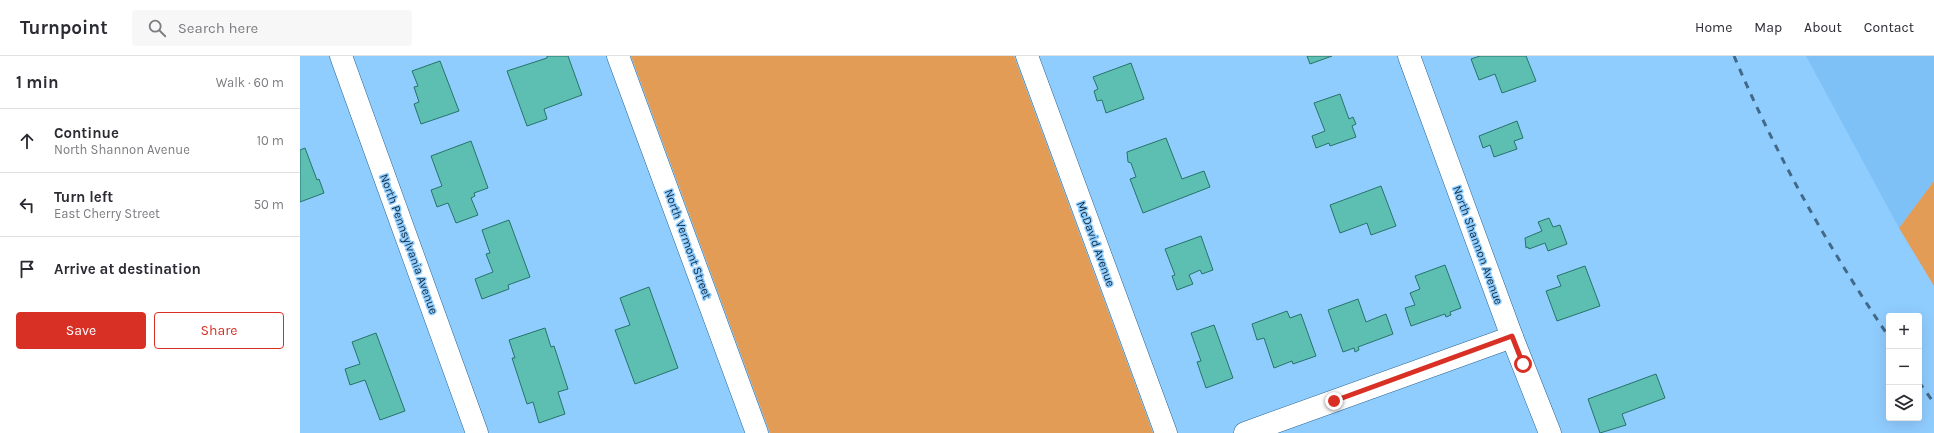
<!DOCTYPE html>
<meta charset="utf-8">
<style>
:root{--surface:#fff;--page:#f7f7f7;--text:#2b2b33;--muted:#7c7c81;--line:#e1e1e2;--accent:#d93025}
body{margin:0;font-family:Karla,sans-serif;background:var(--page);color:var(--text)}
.controls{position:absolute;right:12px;bottom:12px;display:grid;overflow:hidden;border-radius:4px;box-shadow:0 4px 16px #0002}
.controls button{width:36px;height:36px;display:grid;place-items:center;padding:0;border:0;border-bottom:1px solid var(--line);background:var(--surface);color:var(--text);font:20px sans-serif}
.stop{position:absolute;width:12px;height:12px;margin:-9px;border:3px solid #d93025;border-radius:50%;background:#fff}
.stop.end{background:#d93025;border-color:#fff;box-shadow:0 1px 4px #0008}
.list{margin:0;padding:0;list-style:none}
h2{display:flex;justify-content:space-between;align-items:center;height:52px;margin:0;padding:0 16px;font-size:17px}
h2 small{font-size:13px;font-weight:400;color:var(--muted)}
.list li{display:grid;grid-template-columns:26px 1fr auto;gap:12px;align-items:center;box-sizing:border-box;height:64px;padding:0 16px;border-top:1px solid var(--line)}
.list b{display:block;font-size:15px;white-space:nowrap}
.list p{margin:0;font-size:13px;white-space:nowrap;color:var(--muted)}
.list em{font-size:13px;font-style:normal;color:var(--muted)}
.actions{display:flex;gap:8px;padding:12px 16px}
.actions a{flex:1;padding:9px 0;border:1px solid var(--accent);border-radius:4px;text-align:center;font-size:14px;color:var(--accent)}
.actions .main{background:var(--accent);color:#fff}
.icon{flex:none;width:22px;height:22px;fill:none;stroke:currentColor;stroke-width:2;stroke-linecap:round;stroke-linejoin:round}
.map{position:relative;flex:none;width:1634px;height:377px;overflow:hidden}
header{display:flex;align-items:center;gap:24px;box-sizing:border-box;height:56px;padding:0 20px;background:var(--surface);border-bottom:1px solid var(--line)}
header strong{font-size:19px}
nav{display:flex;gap:22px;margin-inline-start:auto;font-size:14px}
.search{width:280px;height:36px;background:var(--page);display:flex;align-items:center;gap:10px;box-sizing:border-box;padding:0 14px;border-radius:4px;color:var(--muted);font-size:15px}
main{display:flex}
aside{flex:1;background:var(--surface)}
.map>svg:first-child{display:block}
.built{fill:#7ec1f7}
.green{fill:#e39c55}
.building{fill:#5dbfb1;stroke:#26736a}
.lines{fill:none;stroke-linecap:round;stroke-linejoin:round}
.street-casing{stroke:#286491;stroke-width:23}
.street{stroke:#fff;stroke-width:22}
.rail{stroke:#426988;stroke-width:3;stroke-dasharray:7 7;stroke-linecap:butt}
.route{stroke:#d93025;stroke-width:5}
.labels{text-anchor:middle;stroke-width:3;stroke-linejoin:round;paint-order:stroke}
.street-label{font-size:12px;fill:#112a3d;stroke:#90cdff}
</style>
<header>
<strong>Turnpoint</strong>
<div class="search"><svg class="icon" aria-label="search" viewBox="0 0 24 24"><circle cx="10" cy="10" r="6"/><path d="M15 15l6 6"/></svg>Search here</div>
<nav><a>Home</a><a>Map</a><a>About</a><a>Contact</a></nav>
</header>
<main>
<aside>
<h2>1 min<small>Walk · 60 m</small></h2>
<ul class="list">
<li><svg class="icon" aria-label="ahead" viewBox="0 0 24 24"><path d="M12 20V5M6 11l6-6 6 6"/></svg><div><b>Continue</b><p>North Shannon Avenue</p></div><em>10 m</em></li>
<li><svg class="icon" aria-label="left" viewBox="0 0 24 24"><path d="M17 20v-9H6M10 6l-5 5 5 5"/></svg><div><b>Turn left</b><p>East Cherry Street</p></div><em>50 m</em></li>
<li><svg class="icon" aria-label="arrive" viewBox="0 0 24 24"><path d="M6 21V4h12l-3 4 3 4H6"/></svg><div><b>Arrive at destination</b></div></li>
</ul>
<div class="actions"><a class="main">Save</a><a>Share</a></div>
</aside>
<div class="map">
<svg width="1634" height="377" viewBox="0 0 1634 377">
<rect width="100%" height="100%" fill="#90cdff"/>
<polygon class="built" points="1506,0 1634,0 1634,125 1599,172"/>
<g class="green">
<polygon points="331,0 714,0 853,377 470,377"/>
<polygon points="1634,125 1634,230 1599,172"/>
</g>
<g class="building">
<polygon points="247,0 268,0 282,39 244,53 247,63 227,70 207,15 247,2"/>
<polygon points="1007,0 1032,0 1010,8"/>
<polygon points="1180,0 1226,0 1236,25 1202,37 1195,18 1179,24 1171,3"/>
<polygon points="140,5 159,55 121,68 114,48 119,46 114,31 118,30 112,15"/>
<polygon points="831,7 844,43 806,57 802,44 797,45 794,35 798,33 793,21"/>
<polygon points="1040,38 1049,63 1053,61 1056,68 1052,70 1056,81 1030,90 1029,87 1016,92 1012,80 1025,75 1014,47"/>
<polygon points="1217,65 1223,82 1214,85 1217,93 1194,101 1190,89 1183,92 1179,80"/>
<polygon points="866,82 882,123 904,115 910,131 843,157 830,123 836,121 831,107 828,106 827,96"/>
<polygon points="171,85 188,132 174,137 175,140 171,142 178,159 156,167 148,147 137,151 131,134 142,130 131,100"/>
<polygon points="5,92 17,124 19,123 24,137 0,146 0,94"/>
<polygon points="1081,130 1096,170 1071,179 1067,167 1040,177 1030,149"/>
<polygon points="1249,162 1253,171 1260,169 1267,188 1248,195 1245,187 1229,193 1228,191 1226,192 1225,182 1242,175 1238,166"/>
<polygon points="209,164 230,221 208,229 209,233 182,243 175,223 193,216 186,198 190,197 182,174"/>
<polygon points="901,180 913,214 902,218 900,214 889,219 893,228 877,234 872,220 875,219 865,193"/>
<polygon points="1145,209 1161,252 1150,256 1151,259 1146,261 1145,258 1111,270 1105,252 1115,249 1110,237 1120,233 1115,220"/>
<polygon points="1285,210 1300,250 1257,265 1246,235 1261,230 1257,220"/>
<polygon points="349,231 378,312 335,328 315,274 330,269 320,242"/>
<polygon points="1058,243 1066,266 1086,258 1093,278 1058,291 1059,294 1055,296 1054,292 1043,296 1028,254"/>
<polygon points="987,255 990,262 1001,258 1016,300 993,308 992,305 974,312 964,282 957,284 952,268"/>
<polygon points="914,269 933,322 906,332 897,306 901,305 891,277"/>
<polygon points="245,272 251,291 254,290 268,333 258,336 265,358 239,367 233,346 227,348 212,302 215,302 209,284"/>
<polygon points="76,277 105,355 80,364 65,324 50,329 45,313 60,308 52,286"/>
<polygon points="1356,318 1365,342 1322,358 1326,369 1300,377 1288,343"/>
</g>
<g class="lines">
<g class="street-casing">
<g id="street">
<polyline points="41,0 177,377"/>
<polyline points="318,0 457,377"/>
<polyline points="727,0 866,377"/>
<polyline points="1109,0 1212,281 1250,377"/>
<polyline points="945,377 1212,281"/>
</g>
</g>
<use href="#street" class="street"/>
<g class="rail">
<path d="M1434,0C1476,99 1529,193 1589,281"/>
<polyline points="1619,326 1634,347"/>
</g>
</g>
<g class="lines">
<polyline class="route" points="1034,345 1212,280 1223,308"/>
</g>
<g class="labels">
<g class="street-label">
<text transform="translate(109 188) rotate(70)" y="4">North Pennsylvania Avenue</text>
<text transform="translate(388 188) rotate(70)" y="4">North Vermont Street</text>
<text transform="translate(796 188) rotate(70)" y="4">McDavid Avenue</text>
<text transform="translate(1178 189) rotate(70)" y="4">North Shannon Avenue</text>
</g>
</g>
</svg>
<div class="controls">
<button>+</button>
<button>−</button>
<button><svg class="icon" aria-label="layers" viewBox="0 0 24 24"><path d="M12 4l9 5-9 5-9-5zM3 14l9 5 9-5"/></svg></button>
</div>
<div class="stop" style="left:1223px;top:308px"></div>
<div class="stop end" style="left:1034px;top:345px"></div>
</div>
</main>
